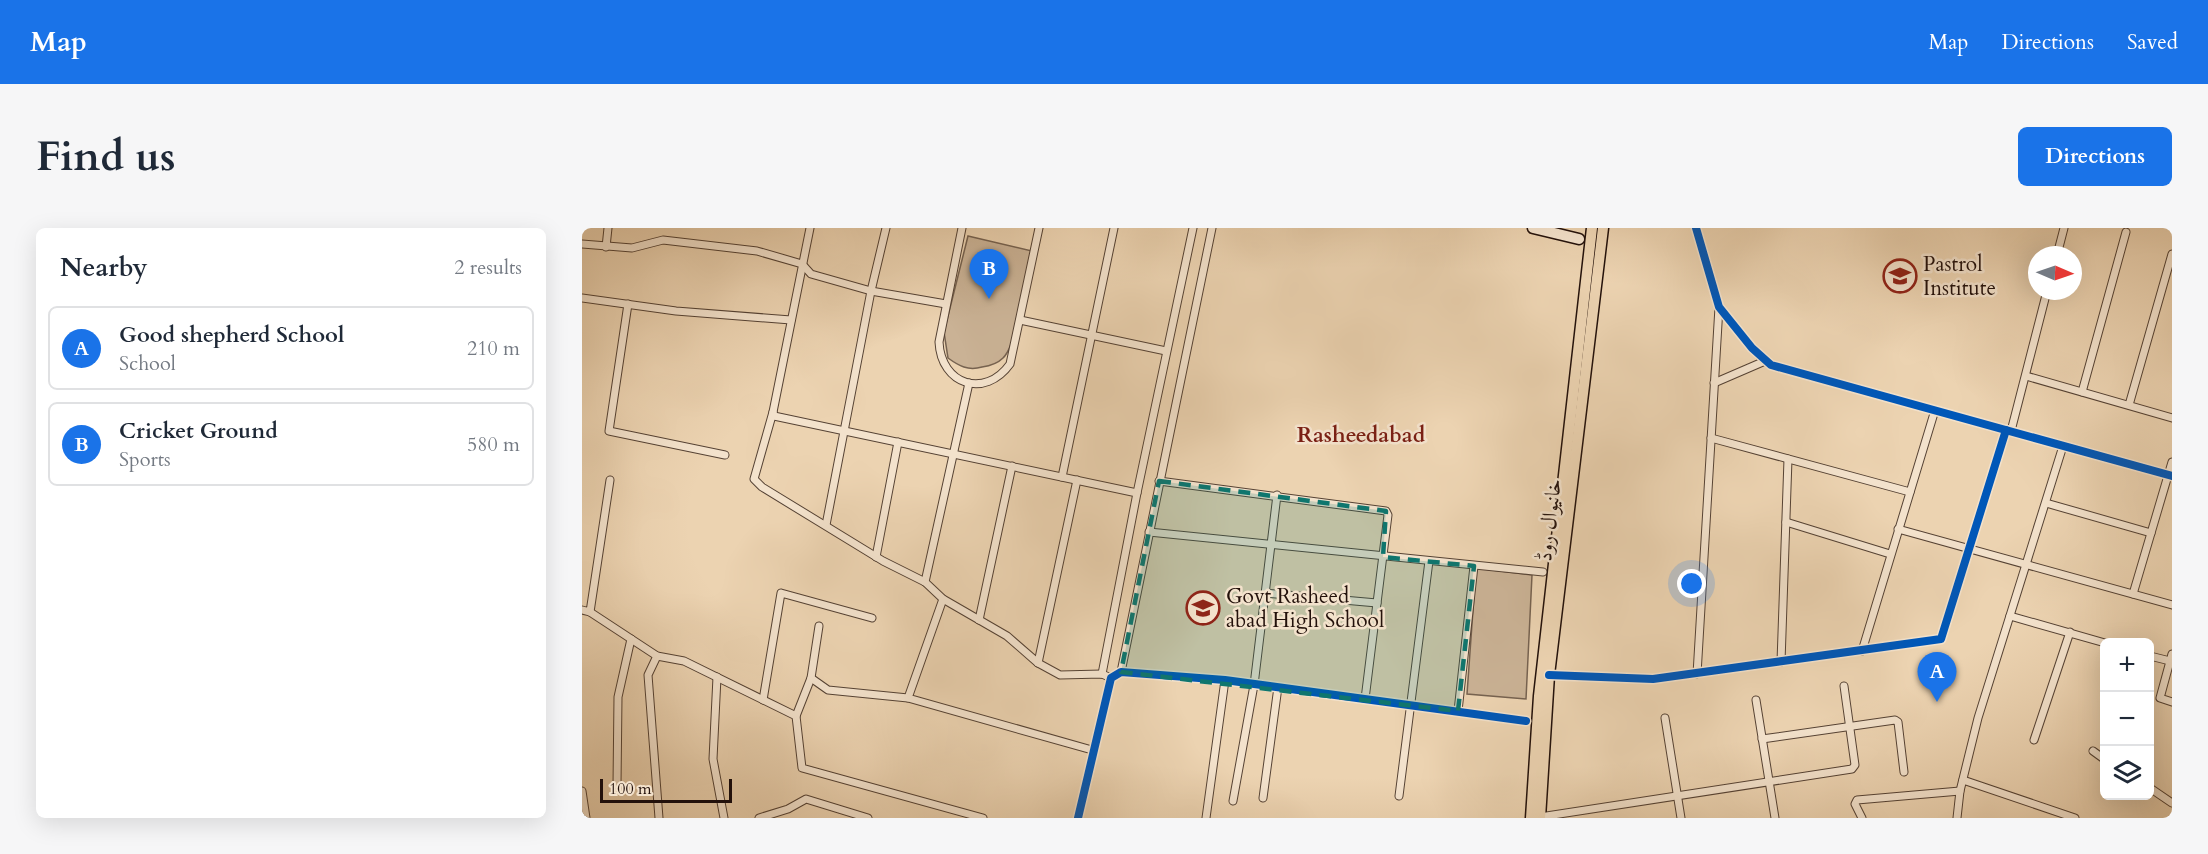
<!DOCTYPE html>
<meta charset="utf-8">
<style>
:root{--surface:#fff;--page:#f6f6f7;--text:#1f2937;--muted:#747a83;--line:#e0e1e3;--accent:#1a73e8}
body{margin:0;font-family:Cardo,Amiri,serif;background:var(--page);color:var(--text)}
.controls{position:absolute;right:18px;bottom:18px;display:grid;overflow:hidden;border-radius:9px;box-shadow:0 6px 24px #0002}
.controls button{width:54px;height:54px;display:grid;place-items:center;padding:0;border:0;border-bottom:2px solid var(--line);background:var(--surface);color:var(--text);font:30px sans-serif}
.compass{position:absolute;left:1446px;top:18px;width:54px;height:54px;border-radius:50%;background:var(--surface);box-shadow:0 6px 24px #0002;rotate:92deg}
.scale{position:absolute;left:18px;bottom:15px;width:132px;box-sizing:border-box;padding-left:6px;border:3px solid #23110b;border-top:0;font-size:16px;line-height:21px;white-space:nowrap;color:#23110b;-webkit-text-stroke:4px #f3e2cc;paint-order:stroke}
.you{position:absolute;left:1110px;top:356px;width:21px;height:21px;margin:-15px;border:4px solid #fff;border-radius:50%;background:#1a73e8;box-shadow:0 0 0 9px #1a73e833}
.badge{display:grid;place-items:center;width:39px;height:39px;border-radius:50%;background:var(--accent);color:#fff;font-size:20px;font-weight:700}
.pin{position:absolute;translate:-50% -50px;filter:drop-shadow(0 2px 3px #0008)}
.pin::after{content:'';position:absolute;top:32px;width:21px;height:18px;background:inherit;clip-path:polygon(0 0,100% 0,50% 100%)}
.list{margin:0;padding:0;list-style:none}
h2{display:flex;justify-content:space-between;align-items:center;height:78px;margin:0;padding:0 24px;font-size:26px}
h2 small{font-size:20px;font-weight:400;color:var(--muted)}
.list li{display:grid;grid-template-columns:39px 1fr auto;gap:18px;align-items:center;box-sizing:border-box;height:84px;margin:0 12px 12px;padding:0 12px;border:2px solid var(--line);border-radius:9px}
.list b{display:block;font-size:22px;white-space:nowrap}
.list p{margin:0;font-size:20px;white-space:nowrap;color:var(--muted)}
.list em{font-size:20px;font-style:normal;color:var(--muted)}
.icon{flex:none;width:33px;height:33px;fill:none;stroke:currentColor;stroke-width:2;stroke-linecap:round;stroke-linejoin:round}
.map{position:relative;flex:none;width:1590px;height:590px;overflow:hidden;border-radius:9px}
header{display:flex;align-items:center;gap:36px;box-sizing:border-box;height:84px;padding:0 30px;background:var(--accent);color:#fff}
header strong{font-size:28px}
nav{display:flex;gap:33px;margin-inline-start:auto;font-size:21px}
.intro{display:flex;align-items:center;justify-content:space-between;box-sizing:border-box;height:144px;padding:0 36px}
h1{margin:0;font-size:42px}
.button{padding:15px 27px;border-radius:9px;background:var(--accent);color:#fff;font-size:21px;font-weight:700}
main{display:flex;gap:36px;padding:0 36px}
aside{flex:1;background:var(--surface);border-radius:9px;box-shadow:0 6px 24px #0002}
.map>svg:first-child{display:block}
.green{fill:#cab295;stroke:#766250;stroke-width:1.5}
.lines{fill:none;stroke-linecap:round;stroke-linejoin:round}
.minor-casing{stroke:#554234;stroke-width:9}
.secondary-casing{stroke:#23110b;stroke-width:13}
.primary-casing{stroke:#23110b;stroke-width:13}
.minor{stroke:#f3e2cc;stroke-width:7}
.secondary{stroke:#f3e2cc;stroke-width:10}
.primary{stroke:#ecd3b1;stroke-width:10}
.cycleway-casing{stroke:#f3e2cc;stroke-width:11}
.cycleway{stroke:#0057b8;stroke-width:8}
.marked{fill:#0f766e;fill-opacity:0.2;stroke:#0f766e;stroke-width:4.5;stroke-dasharray:12 8;stroke-linejoin:round}
.labels{text-anchor:middle;stroke-width:5;stroke-linejoin:round;paint-order:stroke}
.poi-label{font-size:21px;fill:#23110b;stroke:#f3e2cc;text-anchor:start}
.street-label{font-size:21px;fill:#23110b;stroke:#f3e2cc}
.neighbourhood-label{font-size:22px;font-weight:bold;fill:#7a1f14;stroke:#f3e2cc}
</style>
<header>
<strong>Map</strong>
<nav><a>Map</a><a>Directions</a><a>Saved</a></nav>
</header>
<div class="intro"><h1>Find us</h1><a class="button">Directions</a></div>
<main>
<aside>
<h2>Nearby<small>2 results</small></h2>
<ul class="list">
<li><span class="badge">A</span><div><b>Good shepherd School</b><p>School</p></div><em>210 m</em></li>
<li><span class="badge">B</span><div><b>Cricket Ground</b><p>Sports</p></div><em>580 m</em></li>
</ul>
</aside>
<div class="map">
<svg width="1590" height="590" viewBox="0 0 1590 590">
<rect width="100%" height="100%" fill="#ecd3b1"/>
<filter id="stains"><feTurbulence type="fractalNoise" baseFrequency=".00333" numOctaves="4"/><feColorMatrix values="0 0 0 0 .2 0 0 0 0 .09 0 0 0 0 .02 0 0 0 .5 -.17"/></filter>
<radialGradient id="worn" r=".72"><stop offset=".6" stop-color="#630" stop-opacity="0"/><stop offset="1" stop-color="#630" stop-opacity=".3"/></radialGradient>
<g class="green">
<path d="M386,8L450,23C445,46 436,116 421,130C415,136 407,138 400,139C386,143 377,138 366,130L362,104Z"/>
<polygon points="894,340 950,347 944,471 885,466"/>
</g>
<g class="lines">
<g class="minor-casing">
<g id="minor">
<polyline points="228,0 191,184 192,188 555,265"/>
<path d="M380,0L357,114C359,157 403,171 428,136L457,0"/>
<polyline points="1114,0 1137,79 1170,120 1189,137 1590,248"/>
<polyline points="0,16 50,20 81,12 175,23 220,36 229,46 289,63 364,76"/>
<polyline points="24,19 26,0"/>
<polyline points="1475,27 1482,0"/>
<polyline points="0,70 94,83 209,92"/>
<polyline points="46,76 27,203 143,227"/>
<polyline points="438,92 584,123"/>
<polyline points="1444,148 1590,190"/>
<polyline points="1132,155 1183,133"/>
<polyline points="1500,164 1544,4"/>
<polyline points="1547,177 1590,26"/>
<polyline points="191,184 172,251 180,259 301,333 343,354 361,371 425,408 456,435 478,447 520,446 529,450"/>
<polyline points="1429,203 1465,63"/>
<polyline points="1129,210 1328,264"/>
<polyline points="480,249 532,0"/>
<polyline points="577,253 804,283 806,287 783,471"/>
<polyline points="1464,275 1569,305"/>
<polyline points="1204,294 1308,326"/>
<polyline points="244,297 289,63 304,0"/>
<polyline points="1316,301 1590,377"/>
<polyline points="567,304 961,344"/>
<polyline points="294,329 316,214"/>
<polyline points="343,354 387,155"/>
<polyline points="683,365 795,375"/>
<polyline points="1551,366 1590,234"/>
<polyline points="361,371 326,470 510,522"/>
<polyline points="0,382 8,384 28,252"/>
<polyline points="8,384 75,428 102,433 214,488 220,540 401,590"/>
<polyline points="1428,388 1523,415"/>
<polyline points="397,392 430,238"/>
<polyline points="1280,423 1353,182"/>
<polyline points="1590,426 1578,470 1590,474"/>
<polyline points="75,428 66,447 77,590"/>
<polyline points="1568,428 1588,433"/>
<polyline points="1199,434 1206,231"/>
<polyline points="456,435 495,252"/>
<polyline points="539,444 630,0"/>
<polyline points="520,446 555,265 611,0"/>
<polyline points="1115,446 1137,79"/>
<polyline points="967,447 1071,451 1359,411 1424,202"/>
<polyline points="135,449 131,531 142,590"/>
<polyline points="229,450 246,462 326,470"/>
<polyline points="181,472 199,365 290,390"/>
<polyline points="1174,472 1193,590"/>
<polyline points="876,483 892,338"/>
<polyline points="214,488 229,450 237,398"/>
<polyline points="1083,490 1099,590"/>
<polyline points="1180,511 1313,492 1316,494 1322,544"/>
<polyline points="1452,512 1488,404"/>
<polyline points="1511,523 1522,531"/>
<polyline points="1381,552 1493,590"/>
<polyline points="35,557 36,469 49,411"/>
<polyline points="1568,560 1590,575"/>
<polyline points="0,563 4,590"/>
<polyline points="817,568 847,333"/>
<polyline points="681,570 696,459"/>
<polyline points="651,573 672,457 695,267"/>
<polyline points="958,589 1270,541 1273,537 1262,458"/>
<polyline points="177,590 206,581 224,571 286,590"/>
<polyline points="496,590 529,450 539,444 643,452 944,493"/>
<polyline points="624,590 643,452"/>
<polyline points="1280,590 1273,576 1275,572 1378,563"/>
<polyline points="1375,590 1378,563 1396,490 1481,218"/>
</g>
</g>
<g class="secondary-casing">
<polyline id="secondary" points="951,0 997,11"/>
</g>
<g class="primary-casing">
<g id="primary">
<polyline points="949,590 957,468 1010,0"/>
<polyline points="958,590 967,447 1021,0"/>
</g>
</g>
<use href="#minor" class="minor"/>
<use href="#secondary" class="secondary"/>
<use href="#primary" class="primary"/>
<g class="cycleway-casing">
<g id="cycleway">
<polyline points="1114,0 1137,79 1170,120 1189,137 1590,248"/>
<polyline points="967,447 1071,451 1359,411 1424,202"/>
<polyline points="496,590 529,450 539,444 643,452 944,493"/>
</g>
</g>
<use href="#cycleway" class="cycleway"/>
</g>
<path class="marked" d="M577,253L804,283L801,329L892,338L876,483L539,444Z"/>
<defs>
<g id="school-ring" transform="scale(1.725)"><circle r="9.5" fill="#f3e2cc" stroke="#8f2418" stroke-width="1.5"/><path d="M0-5L7-2L0 1L-7-2ZM-4 1L0 2.5L4 1V4Q0 6-4 4Z" fill="#8f2418"/></g>
</defs>
<g fill-rule="evenodd">
<use href="#school-ring" x="1318" y="48"/>
<use href="#school-ring" x="621" y="380"/>
</g>
<g class="labels">
<g class="poi-label">
<text x="1341" y="43">Pastrol<tspan x="1341" dy="24">Institute</tspan></text>
<text x="644" y="375">Govt Rasheed<tspan x="644" dy="24">abad High School</tspan></text>
</g>
<g class="street-label">
<text transform="translate(967 292) rotate(-83)" y="7">خانیوال روڈ</text>
</g>
<g class="neighbourhood-label">
<text x="779" y="214">Rasheedabad</text>
</g>
</g>
<rect width="100%" height="100%" filter="url(#stains)"/>
<rect width="100%" height="100%" fill="url(#worn)"/>
</svg>
<div class="controls">
<button>+</button>
<button>−</button>
<button><svg class="icon" aria-label="layers" viewBox="0 0 24 24"><path d="M12 4l9 5-9 5-9-5zM3 14l9 5 9-5"/></svg></button>
</div>
<svg class="compass" viewBox="-18 -18 36 36"><path d="M0-13l5 13h-10z" fill="#e53935"/><path d="M0 13l5-13h-10z" fill="#747a83"/></svg>
<div class="scale">100 m</div>
<div class="you"></div>
<div class="pin badge" style="left:1355px;top:474px">A</div>
<div class="pin badge" style="left:407px;top:71px">B</div>
</div>
</main>
